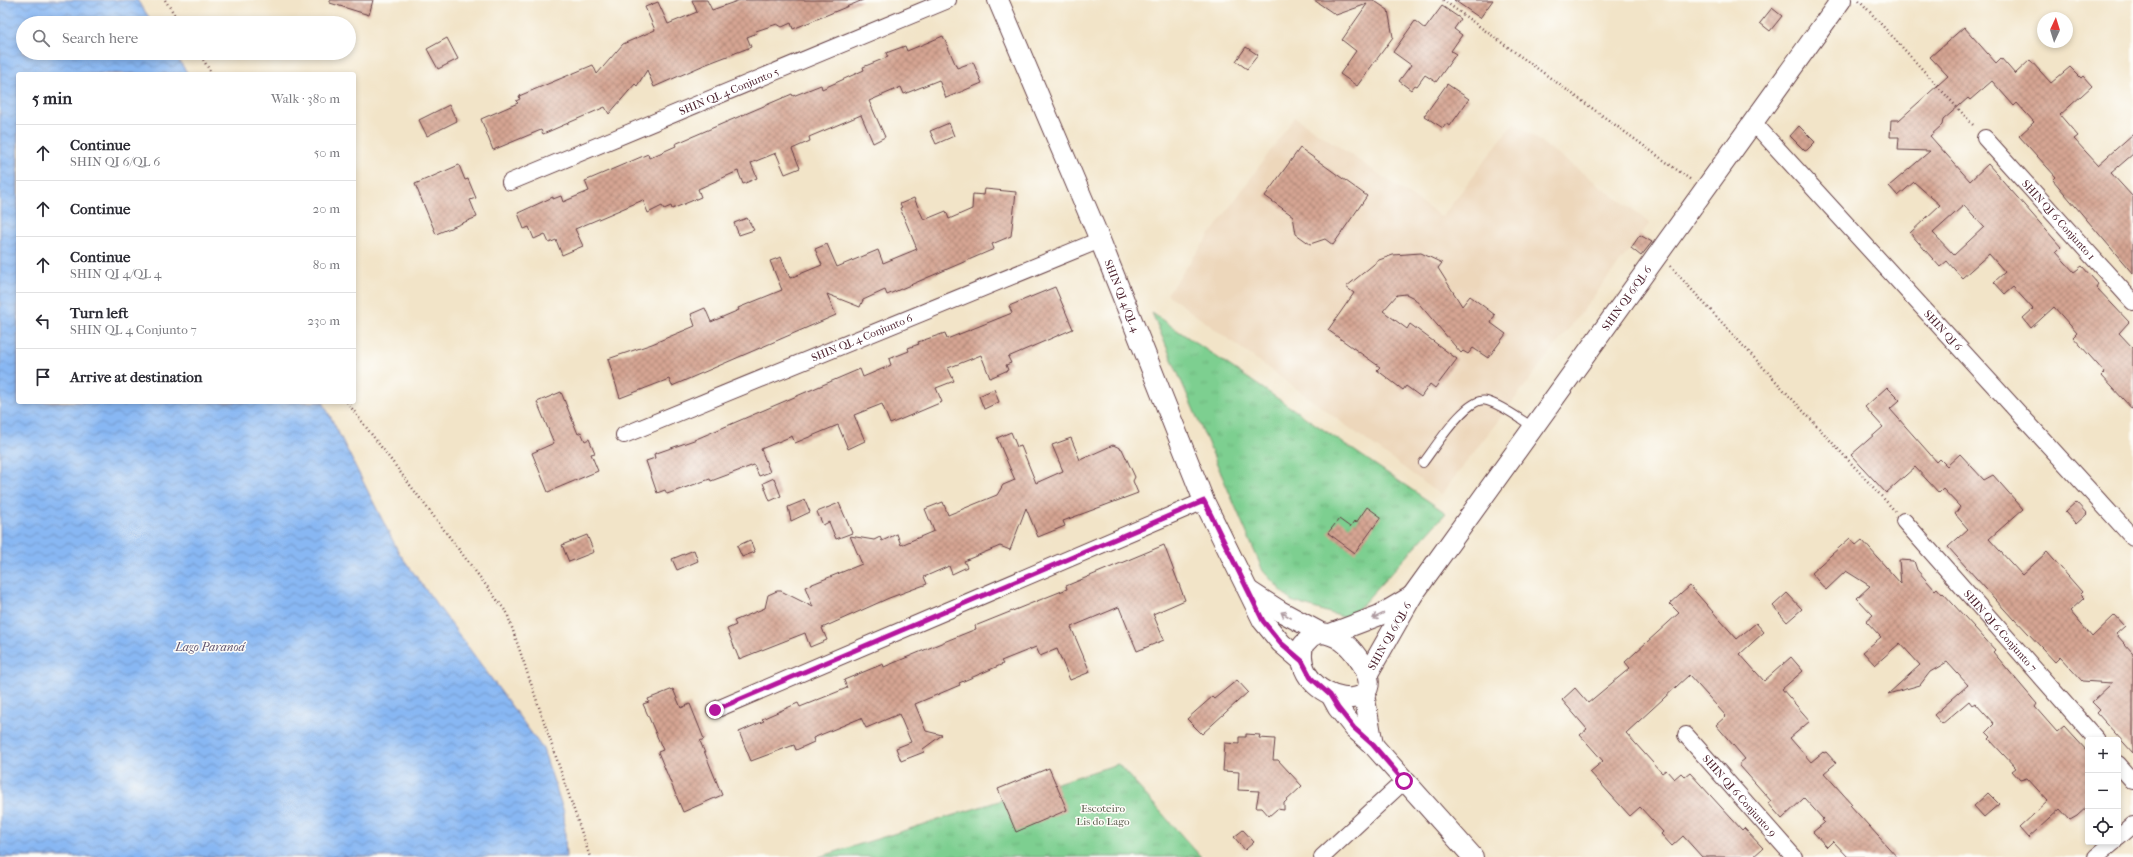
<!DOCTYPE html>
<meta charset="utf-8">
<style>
:root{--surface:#fff;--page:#f2f2f3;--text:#2b2b33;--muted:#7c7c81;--line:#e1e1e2}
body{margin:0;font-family:"IM FELL French Canon",serif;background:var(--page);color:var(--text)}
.controls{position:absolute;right:12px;bottom:12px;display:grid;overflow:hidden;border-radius:4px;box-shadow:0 2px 6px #0003}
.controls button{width:36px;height:36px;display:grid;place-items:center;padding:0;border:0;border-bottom:1px solid var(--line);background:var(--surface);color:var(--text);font:20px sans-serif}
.compass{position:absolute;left:2037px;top:12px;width:36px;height:36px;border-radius:50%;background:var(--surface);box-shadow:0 2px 6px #0003;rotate:4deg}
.stop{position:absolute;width:12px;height:12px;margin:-9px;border:3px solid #b5179e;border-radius:50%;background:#fff}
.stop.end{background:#b5179e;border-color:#fff;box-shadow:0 1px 4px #0008}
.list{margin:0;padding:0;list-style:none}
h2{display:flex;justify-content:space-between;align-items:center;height:52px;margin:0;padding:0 16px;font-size:17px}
h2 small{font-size:13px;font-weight:400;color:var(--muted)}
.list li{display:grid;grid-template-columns:26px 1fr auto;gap:12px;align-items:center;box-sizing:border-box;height:56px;padding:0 16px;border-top:1px solid var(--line)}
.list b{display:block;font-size:15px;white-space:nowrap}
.list p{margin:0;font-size:13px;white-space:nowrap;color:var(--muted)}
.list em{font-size:13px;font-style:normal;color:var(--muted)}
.icon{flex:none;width:22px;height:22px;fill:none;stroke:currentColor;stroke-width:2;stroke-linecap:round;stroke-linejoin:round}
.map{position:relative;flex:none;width:2133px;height:857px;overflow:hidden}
.search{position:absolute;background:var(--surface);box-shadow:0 2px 6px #0003;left:16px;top:16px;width:340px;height:44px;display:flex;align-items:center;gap:10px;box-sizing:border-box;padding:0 14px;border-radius:22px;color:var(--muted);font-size:15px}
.panel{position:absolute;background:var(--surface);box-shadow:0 2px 6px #0003;left:16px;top:72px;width:340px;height:332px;border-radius:4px}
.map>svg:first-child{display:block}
.built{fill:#edd7bb}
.grass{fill:url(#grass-tufts);stroke:#64775e}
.water{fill:url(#water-waves);stroke:#696b8f}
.building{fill:url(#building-cross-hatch);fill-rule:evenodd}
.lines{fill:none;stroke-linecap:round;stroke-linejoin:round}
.service-casing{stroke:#633d43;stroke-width:10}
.minor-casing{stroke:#633d43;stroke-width:18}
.tertiary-casing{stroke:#633d43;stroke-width:22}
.path{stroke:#633d43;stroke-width:2.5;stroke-dasharray:1 3;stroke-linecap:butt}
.service{stroke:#fff;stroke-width:8}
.minor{stroke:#fff;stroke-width:16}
.tertiary{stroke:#fff;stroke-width:20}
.oneway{stroke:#ae9aa0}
.route{stroke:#b5179e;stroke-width:5}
.labels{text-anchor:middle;stroke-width:3;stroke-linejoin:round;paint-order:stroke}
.street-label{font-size:11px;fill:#4a1f2b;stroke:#fdfcf7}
.park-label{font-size:11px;fill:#5c5d4e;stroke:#fdfcf7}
.water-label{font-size:12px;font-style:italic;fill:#605471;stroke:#fdfcf7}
</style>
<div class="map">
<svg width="2133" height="857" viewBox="0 0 2133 857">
<defs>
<pattern id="grass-tufts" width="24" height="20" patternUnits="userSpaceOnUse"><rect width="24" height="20" fill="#7dcf90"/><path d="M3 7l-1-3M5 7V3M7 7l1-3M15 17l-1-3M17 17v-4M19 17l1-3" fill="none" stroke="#6eb17c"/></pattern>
<pattern id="water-waves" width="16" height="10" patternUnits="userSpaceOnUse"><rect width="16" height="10" fill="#88b7f3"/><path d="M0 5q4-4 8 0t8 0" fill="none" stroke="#7194c5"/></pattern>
<pattern id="building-cross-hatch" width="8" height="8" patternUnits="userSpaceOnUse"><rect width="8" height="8" fill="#d5a593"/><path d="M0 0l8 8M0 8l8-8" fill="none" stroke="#af8678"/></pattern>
</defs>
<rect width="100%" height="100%" fill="#fdfcf7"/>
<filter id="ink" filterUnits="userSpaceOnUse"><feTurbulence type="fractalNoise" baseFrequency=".025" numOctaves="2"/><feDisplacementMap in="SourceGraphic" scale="8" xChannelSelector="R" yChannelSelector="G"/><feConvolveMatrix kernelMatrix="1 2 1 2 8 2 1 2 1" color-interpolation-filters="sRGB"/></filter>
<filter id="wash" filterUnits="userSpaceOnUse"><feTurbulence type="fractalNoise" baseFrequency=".012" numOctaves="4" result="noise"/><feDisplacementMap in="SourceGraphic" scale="16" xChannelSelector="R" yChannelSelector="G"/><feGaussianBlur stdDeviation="0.9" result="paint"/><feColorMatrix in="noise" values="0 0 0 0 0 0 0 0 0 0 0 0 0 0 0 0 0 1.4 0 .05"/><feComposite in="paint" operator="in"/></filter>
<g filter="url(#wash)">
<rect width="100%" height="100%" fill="#f2e4c8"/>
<polygon class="built" points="1295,117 1442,217 1514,122 1650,223 1441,495 1167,294"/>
<g class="grass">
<polygon points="1152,313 1446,513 1349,619 1291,601 1263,571"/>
<polygon points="1118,764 1201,857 819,857"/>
</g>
<polygon class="water" points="0,0 137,0 153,23 23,23 23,53 174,53 188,74 18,74 18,402 323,402 399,553 543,749 564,812 566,857 0,857"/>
<g id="blocks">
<g class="building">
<polygon points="330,0 373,0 369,15 330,3"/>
<polygon points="692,0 707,0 712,10 740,0 863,0 793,29 791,23 782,27 777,24 756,31 757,33 747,37 751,47 704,65 654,87 647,70 637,86 635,84 609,114 605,107 543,134 541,130 493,150 481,119 518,103 516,101 520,99 519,96 593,65 597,74 623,44 655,30 645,7 658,2 668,24 697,12"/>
<polygon points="1314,0 1373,0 1388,10 1393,37 1357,86 1340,74 1356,51 1342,40 1367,4 1336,15"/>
<polygon points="1454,0 1493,0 1480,18"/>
<polygon points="1442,6 1461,19 1454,29 1462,35 1451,51 1456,54 1436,82 1425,75 1417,86 1415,85 1411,90 1399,81 1411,65 1393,52 1415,21 1425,29"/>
<polygon points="1772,8 1782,16 1770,31 1760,23"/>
<path d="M1964,27L1996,63L2001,58L2015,74L2030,60L2051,83L2070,67L2081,78L2083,76L2092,86L2060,115L2078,136L2074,139L2098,165L2133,134V154L2111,173L2133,197V274L2053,180L2056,177L2019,136L2034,122L2017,103L2014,106L1992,81L1970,100L1968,98L1943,120L1942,125L1930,136L1970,181L1988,164L2061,247L2056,252L2074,272L2082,266L2098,284L2096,287L2129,322L2119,333L2133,348V410L2102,376L2105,373L2073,337L2077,333L2054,307L2031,328L2023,318L2033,309L2013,287L2005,294L1994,282L2005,272L1989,254L1962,278L1947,261L1940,267L1910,233L1940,205L1914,182L1898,196L1889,186L1930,151L1898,150L1899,137H1890L1891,120H1899L1948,76L1930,57ZM1964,205L1984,227L1954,255L1933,233Z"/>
<polygon points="943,36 957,68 973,62 982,83 946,98 939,80 904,94 901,87 869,101 885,137 873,143 861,115 809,137 810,141 792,149 800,168 785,174 776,153 751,163 757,178 743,184 738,171 698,189 701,197 672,209 671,206 664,209 662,206 648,213 643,200 575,229 583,246 562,255 556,240 549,243 545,234 534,239 529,227 524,229 518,213 553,197 553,199 561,196 563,202 589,191 585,181 648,154 649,158 676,146 675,144 792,94 793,96 821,85 822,89 864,70 863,67 888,57 886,53 905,46 907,51"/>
<polygon points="447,38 458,59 438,69 427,49"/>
<polygon points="1246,47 1258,55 1247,69 1236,61"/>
<polygon points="1447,84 1469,99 1450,126 1446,124 1443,128 1424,116"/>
<polygon points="449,105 457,121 427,136 419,120"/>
<polygon points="949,123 954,136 936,144 930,131"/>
<polygon points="1799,126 1815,142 1807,150 1805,151 1790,136"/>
<polygon points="1300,148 1367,196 1333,245 1325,239 1310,244 1296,234 1293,216 1265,196"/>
<polygon points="459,165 465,180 468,179 476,198 470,200 477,217 436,234 415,184"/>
<polygon points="985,189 1016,192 1011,236 992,244 994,249 887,295 885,290 863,300 860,307 827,294 836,315 672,386 669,379 620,398 608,359 652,344 695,326 691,314 705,308 711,322 739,310 738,308 782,290 770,261 781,257 790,278 822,265 815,249 827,244 837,267 878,250 883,263 917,249 900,208 902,207 900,204 914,198 924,220 946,211 949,219 972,209 973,194 984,195"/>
<polygon points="747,218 754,230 739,235 734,223"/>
<polygon points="1640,235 1652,242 1641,256 1631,248"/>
<polygon points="1421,253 1442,263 1438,268 1462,306 1470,296 1495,315 1491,323 1506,334 1488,358 1473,348 1468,354 1463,351 1461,353 1414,298 1406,294 1397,295 1383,311 1407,329 1410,324 1457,359 1435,388 1430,384 1421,397 1406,386 1403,390 1377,370 1380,367 1328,330 1354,293 1346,287 1379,260 1393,255"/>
<polygon points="1055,287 1073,329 1008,357 1011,363 1006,365 1008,370 990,378 981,355 948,368 954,381 936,388 942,402 890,424 882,404 854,415 865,441 848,449 838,425 795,443 792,436 761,449 770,472 759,476 754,465 711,481 710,479 667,494 665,490 657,493 646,461 655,458 654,454 694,440 860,369 863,377 889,366 891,365 889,359 909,351 908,348 919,344 918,342 945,333 947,339 1012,313 1009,306"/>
<polygon points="1887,387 1900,400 1890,409 1937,462 1940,459 1947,466 1960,454 1984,480 1993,475 2023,509 1989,539 2022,575 2047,552 2082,592 2080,594 2084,598 2070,611 2092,637 2115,615 2125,626 2116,634 2133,653 2133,753 2097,713 2100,710 2092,702 2112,683 2082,681 2060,657 2055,662 2015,619 2014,620 1948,547 1968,529 1955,514 1960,507 1943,489 1939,493 1915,467 1886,493 1851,455 1883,427 1865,407"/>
<polygon points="994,389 999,402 984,409 979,396"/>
<polygon points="561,392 578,434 581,432 585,441 589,439 595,453 591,454 598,471 548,492 532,453 554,443 537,402"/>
<polygon points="1011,432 1017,447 1021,446 1036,483 1063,471 1052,445 1071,438 1080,460 1113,445 1122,449 1135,477 1133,481 1138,493 1063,521 1065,526 1038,537 1026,508 1010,550 1000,546 964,561 967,567 952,574 949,566 924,577 927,584 889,598 822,628 827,640 810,647 805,633 739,659 727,629 736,625 734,621 765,608 768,595 777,591 781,591 813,607 805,587 862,564 850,536 874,540 880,537 882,541 897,534 901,545 934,531 925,509 943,502 948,515 997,495 1003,485 1015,480 997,438"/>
<polygon points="774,478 781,496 770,501 763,483"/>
<polygon points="805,500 810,512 791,521 788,507"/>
<polygon points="2076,502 2087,514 2076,524 2065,512"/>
<polygon points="839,503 852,533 836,539 829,522 823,525 817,512"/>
<polygon points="1367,507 1381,517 1355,553 1328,533 1339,519 1350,527 1354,521 1356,523"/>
<polygon points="587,535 594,552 569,562 562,545"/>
<polygon points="1850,538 1856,545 1862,540 1901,584 1899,560 1914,561 1917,570 1935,590 1937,588 1942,594 1943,593 1995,650 1993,652 2037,704 2035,707 2057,732 2064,726 2088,752 2088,806 2077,816 2070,820 2060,809 2028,838 2019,828 2048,801 2027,778 2020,780 2012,771 2016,768 1989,739 1991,737 1986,732 1994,724 1975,703 1972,705 1969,701 1942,724 1934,715 1968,685 1947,662 1930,672 1920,685 1888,694 1920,665 1900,643 1875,665 1863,652 1881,637 1866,621 1873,615 1857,598 1870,586 1846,571 1826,590 1811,573"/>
<polygon points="750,540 755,552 742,557 737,546"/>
<polygon points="1164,545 1185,600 1153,614 1164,640 1137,651 1119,607 1071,627 1090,672 1070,680 1057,649 1040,656 1036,647 1001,661 1003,664 959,683 960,685 915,704 926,731 942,735 923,749 924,752 901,761 896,748 911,742 899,714 866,728 861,718 813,738 814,742 796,750 794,745 751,761 739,732 764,721 762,719 798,703 800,707 847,688 844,680 883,664 884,667 934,646 976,629 975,626 1067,589 1066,586"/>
<polygon points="694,550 698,561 677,570 672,559"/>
<polygon points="1690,586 1737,639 1756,623 1764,632 1740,654 1764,681 1791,657 1803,671 1782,689 1810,721 1790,738 1811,762 1823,752 1824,753 1826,752 1836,763 1824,773 1852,804 1850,805 1897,857 1848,857 1833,841 1827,847 1813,832 1824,823 1821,820 1823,819 1804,798 1782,819 1768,803 1771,801 1740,766 1740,763 1745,759 1716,725 1726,716 1689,675 1626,733 1662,773 1666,770 1674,779 1681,773 1685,777 1690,773 1742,830 1744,828 1763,848 1753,857 1702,857 1683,836 1672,846 1661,834 1663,832 1640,807 1630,816 1590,772 1603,761 1580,735 1587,729 1562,700 1575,688 1588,703 1630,668 1625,662 1679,613 1670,604"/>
<polygon points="1787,593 1802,609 1787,622 1773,606"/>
<polygon points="1237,680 1248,692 1202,734 1187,719 1212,697 1214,699"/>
<polygon points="673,689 681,708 690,704 704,739 700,741 722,795 683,812 658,752 663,750 643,704 649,702 648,699"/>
<polygon points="1246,734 1260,735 1259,738 1275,739 1273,760 1278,760 1302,786 1284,803 1284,810 1277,809 1269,816 1262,808 1256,808 1259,791 1238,790 1239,772 1223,771 1225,743 1239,744 1239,737 1246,737"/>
<polygon points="1049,768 1067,810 1016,832 998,789"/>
<polygon points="1988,793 1999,804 1984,817 1974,806"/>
<polygon points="1243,830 1254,842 1245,850 1234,837"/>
</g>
</g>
</g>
<g filter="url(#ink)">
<use href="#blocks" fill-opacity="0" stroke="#633d43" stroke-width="1"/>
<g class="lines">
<g class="service-casing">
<path id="service" d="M1423,463C1434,449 1468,394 1487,401C1502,405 1520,419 1533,427"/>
</g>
<g class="minor-casing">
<g id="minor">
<path id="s1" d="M1753,122L2133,538"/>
<path id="s2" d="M1985,138L2133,302"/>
<path id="s3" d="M510,182L948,0"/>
<path id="s4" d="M624,435L1100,240"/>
<path id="s5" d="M1904,521L2097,740"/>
<polyline points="715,710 1204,501"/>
<path id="s6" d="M1686,735L1794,857"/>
<polyline points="2118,764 2133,781"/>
<polyline points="2118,838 2133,825"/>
<polyline points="1322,857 1404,781"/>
<polyline points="2096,857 2114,842"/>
</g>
</g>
<g class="tertiary-casing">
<g id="tertiary">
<path id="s7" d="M998,0L1100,240L1204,501L1263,621L1281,643L1302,661"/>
<polyline points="1249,591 1280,611 1321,633"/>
<path d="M1321,633C1337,634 1349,645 1358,658C1403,720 1290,706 1303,645L1312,636Z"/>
<polyline points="1330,634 1380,615 1412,596"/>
<path id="s8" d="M1367,675L1412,596L1841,0"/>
<polyline points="1364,694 1373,745"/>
<polyline points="1331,695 1338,708 1354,728 1373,745 1473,857"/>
</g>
</g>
<g class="path">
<polyline points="165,0 180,23"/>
<polyline points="1443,0 1691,180"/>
<polyline points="1859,0 1975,127"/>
<polyline points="199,53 212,74"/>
<polyline points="1670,266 1895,511"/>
<polyline points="347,402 507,613 590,857"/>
</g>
<use href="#service" class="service"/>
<use href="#minor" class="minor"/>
<use href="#tertiary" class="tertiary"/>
</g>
<defs><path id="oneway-shaft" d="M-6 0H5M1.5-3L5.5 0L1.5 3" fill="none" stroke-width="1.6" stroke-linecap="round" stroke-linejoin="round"/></defs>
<g class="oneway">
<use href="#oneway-shaft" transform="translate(1286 615) rotate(-150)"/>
<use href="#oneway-shaft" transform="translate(1378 616) rotate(154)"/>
</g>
</g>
<g class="lines" filter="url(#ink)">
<polyline class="route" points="715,710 1204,501 1263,621 1281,643 1302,661 1311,678 1330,695 1338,708 1354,728 1373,745 1404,781"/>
</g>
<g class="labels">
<g class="street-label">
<text dy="4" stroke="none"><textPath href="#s3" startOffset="237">SHIN QL 4 Conjunto 5</textPath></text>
<text dy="4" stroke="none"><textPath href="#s2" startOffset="110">SHIN QI 6 Conjunto 1</textPath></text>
<text dy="4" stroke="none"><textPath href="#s7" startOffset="321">SHIN QI 4/QL 4</textPath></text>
<text dy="4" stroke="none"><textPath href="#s8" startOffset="458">SHIN QI 6/QL 6</textPath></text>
<text dy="4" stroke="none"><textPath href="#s1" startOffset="282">SHIN QI 6</textPath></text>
<text dy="4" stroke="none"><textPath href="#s4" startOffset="257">SHIN QL 4 Conjunto 6</textPath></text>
<text dy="4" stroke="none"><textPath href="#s5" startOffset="146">SHIN QI 6 Conjunto 7</textPath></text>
<text dy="4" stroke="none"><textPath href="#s8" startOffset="45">SHIN QI 6/QL 6</textPath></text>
<text dy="4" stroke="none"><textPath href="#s6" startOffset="81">SHIN QI 6 Conjunto 9</textPath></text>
</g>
<g class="park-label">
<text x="1103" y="812">Escoteiro<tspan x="1103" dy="13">Lis do Lago</tspan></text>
</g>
<g class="water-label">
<text x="210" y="651">Lago Paranoá</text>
</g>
</g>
</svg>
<div class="controls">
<button>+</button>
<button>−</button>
<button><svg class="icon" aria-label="locate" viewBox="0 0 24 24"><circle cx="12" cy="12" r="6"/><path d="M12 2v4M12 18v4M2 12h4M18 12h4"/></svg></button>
</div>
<svg class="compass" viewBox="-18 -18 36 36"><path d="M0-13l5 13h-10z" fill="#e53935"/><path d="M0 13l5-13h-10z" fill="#7c7c81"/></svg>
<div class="stop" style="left:1404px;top:781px"></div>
<div class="stop end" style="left:715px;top:710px"></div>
<div class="search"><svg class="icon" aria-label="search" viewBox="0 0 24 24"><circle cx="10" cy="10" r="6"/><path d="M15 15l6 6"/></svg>Search here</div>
<section class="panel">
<h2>5 min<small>Walk · 380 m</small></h2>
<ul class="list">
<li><svg class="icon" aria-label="ahead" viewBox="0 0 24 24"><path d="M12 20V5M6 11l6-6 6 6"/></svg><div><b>Continue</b><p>SHIN QI 6/QL 6</p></div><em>50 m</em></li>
<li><svg class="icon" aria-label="ahead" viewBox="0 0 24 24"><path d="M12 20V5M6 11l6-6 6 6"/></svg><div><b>Continue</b></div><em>20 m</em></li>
<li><svg class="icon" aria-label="ahead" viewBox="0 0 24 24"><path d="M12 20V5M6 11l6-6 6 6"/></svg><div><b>Continue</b><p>SHIN QI 4/QL 4</p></div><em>80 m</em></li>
<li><svg class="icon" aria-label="left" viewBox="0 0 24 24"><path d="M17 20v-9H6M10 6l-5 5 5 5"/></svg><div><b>Turn left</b><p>SHIN QL 4 Conjunto 7</p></div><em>230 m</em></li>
<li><svg class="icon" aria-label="arrive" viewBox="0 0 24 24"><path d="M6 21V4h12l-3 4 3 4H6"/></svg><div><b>Arrive at destination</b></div></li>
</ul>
</section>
</div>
